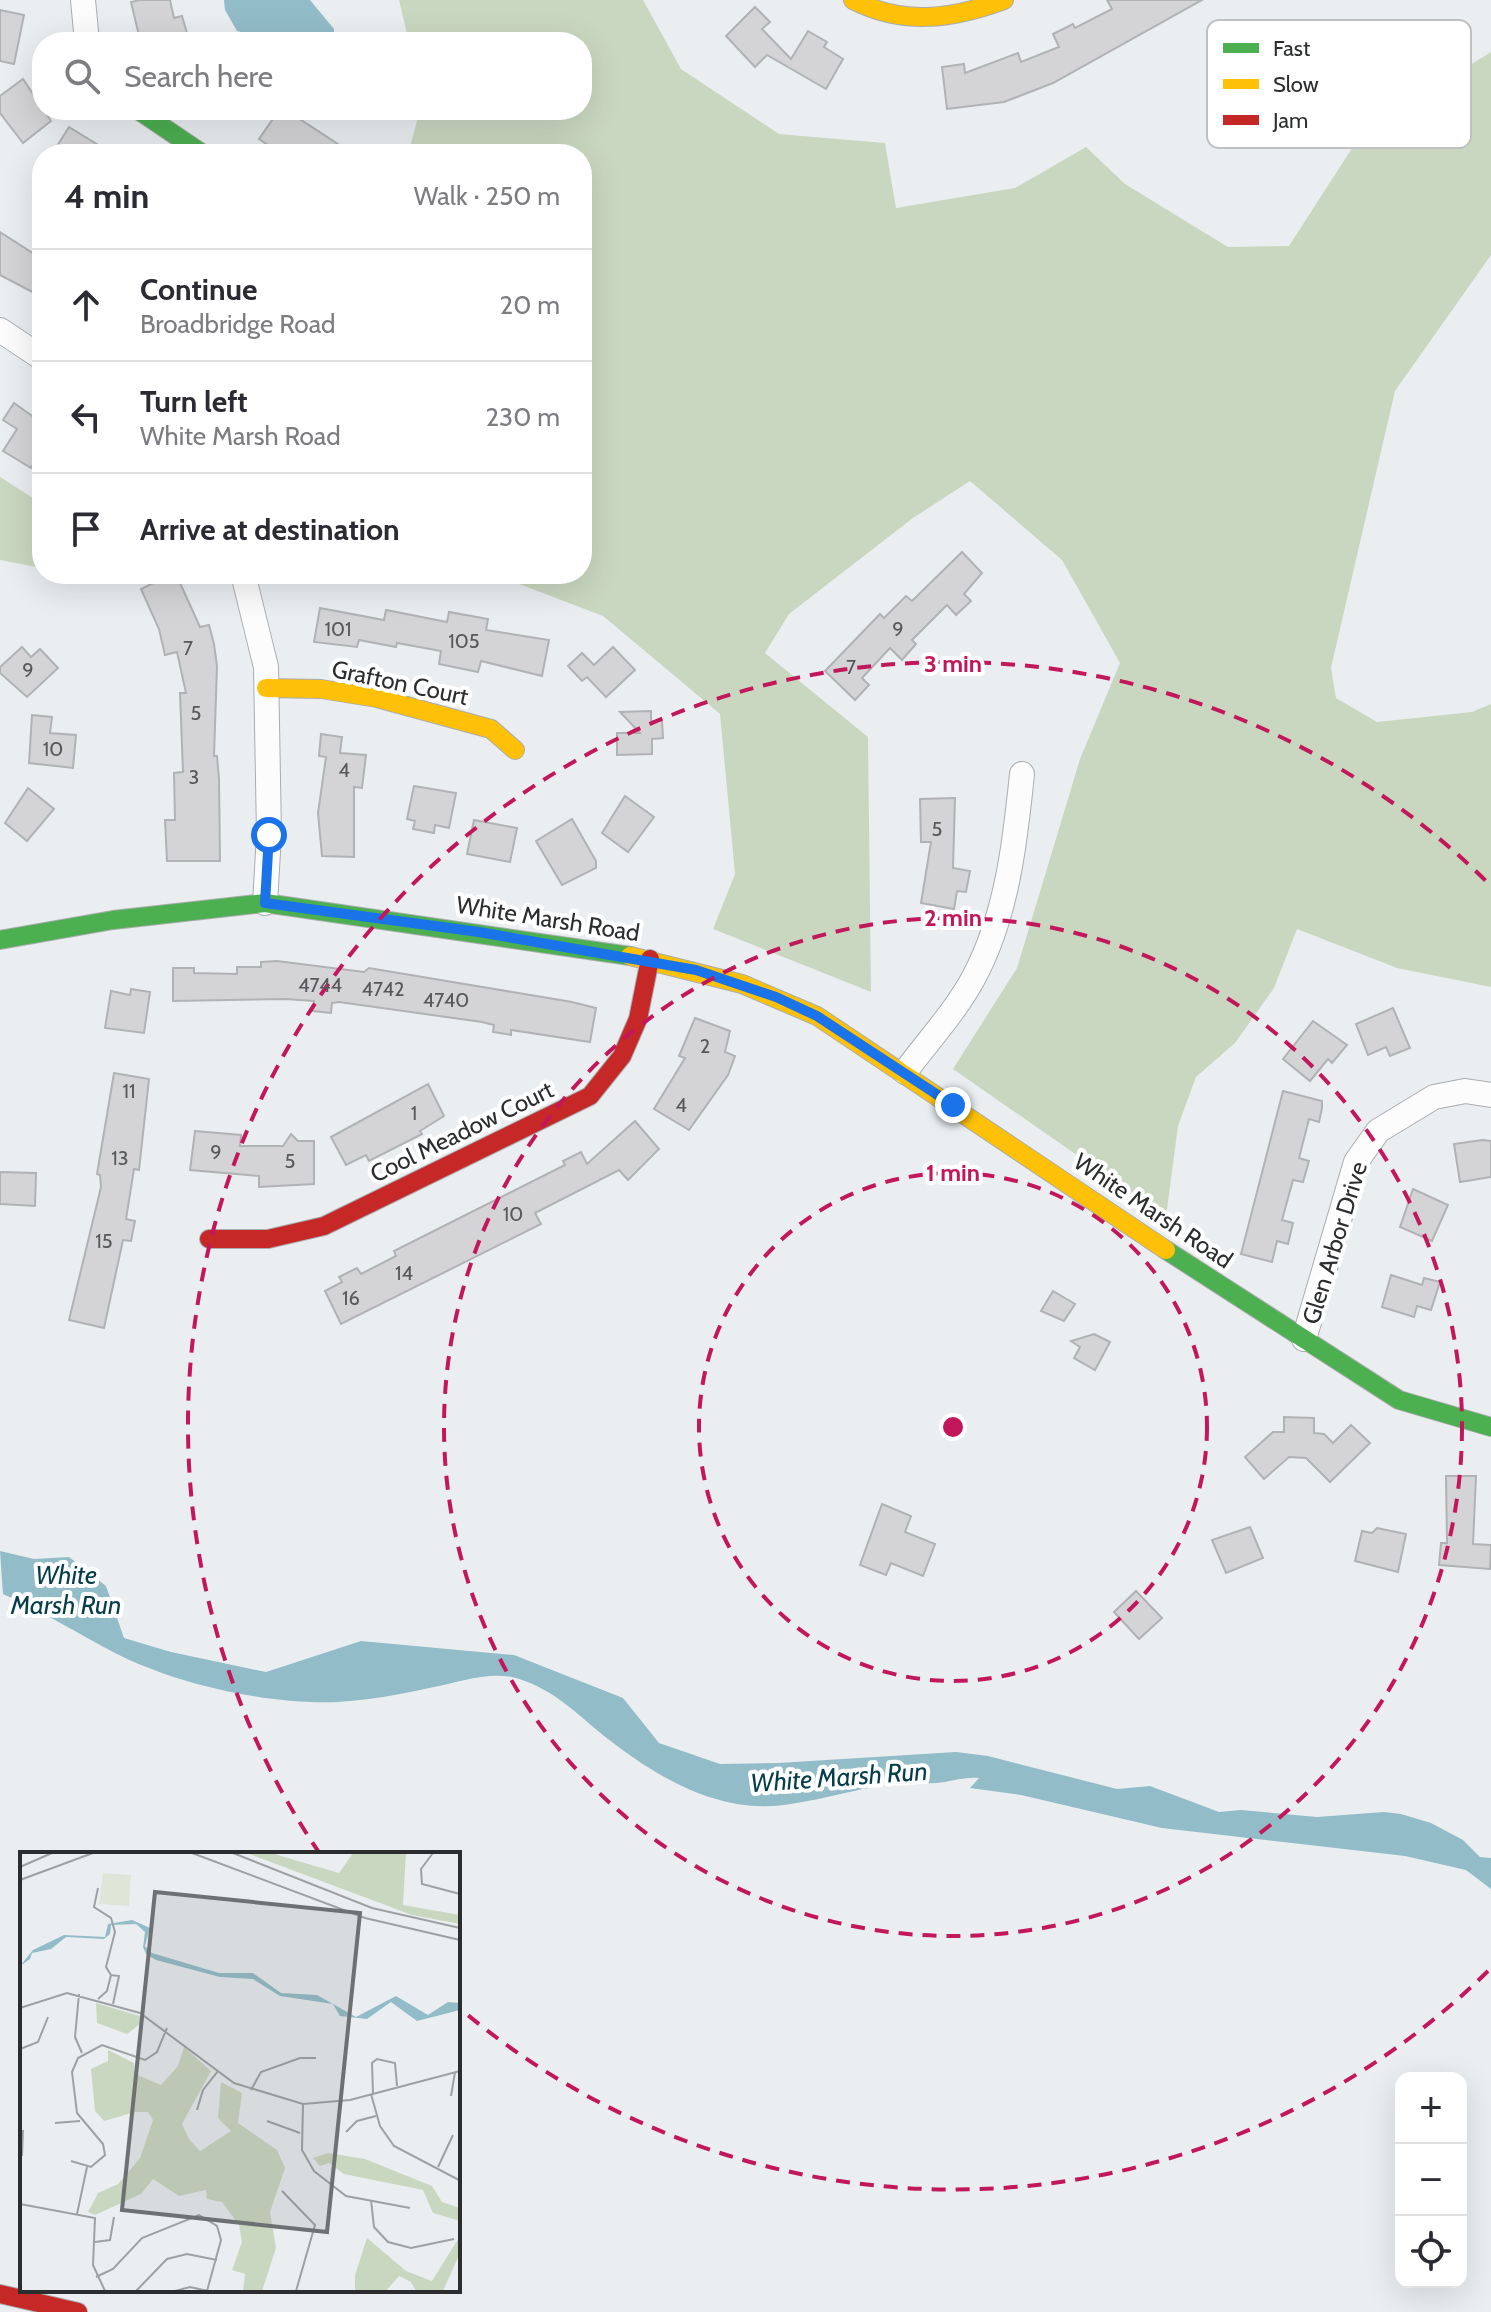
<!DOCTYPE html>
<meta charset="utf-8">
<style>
:root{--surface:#fff;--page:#f7f7f7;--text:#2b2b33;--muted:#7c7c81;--line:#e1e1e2}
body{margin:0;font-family:Cabin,sans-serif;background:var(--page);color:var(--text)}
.controls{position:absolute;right:24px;bottom:24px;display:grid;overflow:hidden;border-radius:16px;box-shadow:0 8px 32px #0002}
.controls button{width:72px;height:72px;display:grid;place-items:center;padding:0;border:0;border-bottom:2px solid var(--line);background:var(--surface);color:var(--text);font:40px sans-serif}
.stop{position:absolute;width:24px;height:24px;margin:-18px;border:6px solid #1a73e8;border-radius:50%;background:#fff}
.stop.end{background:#1a73e8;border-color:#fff;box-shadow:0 2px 8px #0008}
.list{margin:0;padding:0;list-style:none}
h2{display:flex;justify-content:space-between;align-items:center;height:104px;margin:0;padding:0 32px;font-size:34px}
h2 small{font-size:26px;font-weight:400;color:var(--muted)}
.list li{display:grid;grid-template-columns:52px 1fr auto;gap:24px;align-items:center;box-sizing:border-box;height:112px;padding:0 32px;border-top:2px solid var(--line)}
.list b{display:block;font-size:30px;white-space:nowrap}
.list p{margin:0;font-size:26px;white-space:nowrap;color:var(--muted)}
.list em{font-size:26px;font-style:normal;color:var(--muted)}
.icon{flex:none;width:44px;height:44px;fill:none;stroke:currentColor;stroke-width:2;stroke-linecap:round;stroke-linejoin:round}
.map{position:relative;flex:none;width:1491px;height:2312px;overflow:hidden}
.search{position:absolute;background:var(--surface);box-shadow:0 8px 32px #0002;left:32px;top:32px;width:560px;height:88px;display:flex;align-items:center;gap:20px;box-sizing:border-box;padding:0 28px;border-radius:32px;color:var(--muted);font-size:30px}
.panel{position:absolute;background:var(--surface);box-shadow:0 8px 32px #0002;left:32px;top:144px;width:560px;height:440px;border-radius:32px}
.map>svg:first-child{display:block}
.forest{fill:#cad7c0}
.water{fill:#92bcc8}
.building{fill:#d4d4d6;stroke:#b1b2b3;stroke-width:2}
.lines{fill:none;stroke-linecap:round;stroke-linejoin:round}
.street-casing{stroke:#aaacae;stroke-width:26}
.fast-casing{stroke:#aaacae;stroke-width:20}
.slow-casing{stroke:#aaacae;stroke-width:20}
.jam-casing{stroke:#aaacae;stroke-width:20}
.street{stroke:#fcfcfd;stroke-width:24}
.fast{stroke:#4caf50;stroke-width:18}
.slow{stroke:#ffc107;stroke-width:18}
.jam{stroke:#c62828;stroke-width:18}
.route{stroke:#1a73e8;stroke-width:10}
.ring{fill:none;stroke:#c2185b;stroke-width:4;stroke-dasharray:14 10}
.labels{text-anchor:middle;stroke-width:8;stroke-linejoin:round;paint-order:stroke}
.number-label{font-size:20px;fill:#57585a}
.street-label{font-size:24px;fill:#2b2d2f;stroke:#fff}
.water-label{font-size:26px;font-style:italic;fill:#053d4a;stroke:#fff}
.inset-road{fill:none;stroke:#9ea1a3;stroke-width:2}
.view{fill:#6e7173;fill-opacity:0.15;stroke:#6e7173;stroke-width:4}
.inset-edge{fill:none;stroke:#2b2d2f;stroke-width:4}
.key{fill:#fff;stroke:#bfc0c1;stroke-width:2}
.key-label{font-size:22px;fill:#2b2d2f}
.centre{fill:#c2185b;stroke:#fff;stroke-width:4}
.ring-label{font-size:24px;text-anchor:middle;font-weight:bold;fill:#c2185b;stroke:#fff;stroke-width:8;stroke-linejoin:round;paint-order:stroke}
</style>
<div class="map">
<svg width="1491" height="2312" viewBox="0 0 1491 2312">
<rect width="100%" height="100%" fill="#ebeef1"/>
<g class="forest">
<polygon points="399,0 643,0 681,69 779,134 885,143 896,208 1015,188 1086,147 1125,184 1228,247 1289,246 1363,131 1491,52 1491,255 1395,391 1331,668 1336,698 1377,722 1472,712 1491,704 1491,987 1397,968 1297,929 1274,988 1235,1043 1196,1077 1178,1126 1166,1217 953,1069 1017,968 1080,759 1120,663 1062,560 970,481 913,518 789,614 765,653 868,737 871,992 713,929 735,874 720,714 603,616 493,574 582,574 582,154 408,154 420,110 582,110 582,42 409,42"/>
<polygon points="0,477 33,498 42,493 42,568 0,560"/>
</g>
<g class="water">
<polygon points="224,0 310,0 334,29 334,42 280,42 237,31 225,10"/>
<path d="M0,1551L34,1559L69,1557L106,1586L124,1638L171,1652L266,1672L361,1641L514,1655L623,1698L659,1743L720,1764L778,1763L956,1752L988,1756L1117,1789L1150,1786L1219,1812L1241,1810L1317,1817L1384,1812L1401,1814L1431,1823L1463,1840L1480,1857L1491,1858V1889L1466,1870L1405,1856L1162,1828L1021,1795L970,1788L979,1778C961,1776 943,1785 927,1783C909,1781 893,1773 875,1779L873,1787C843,1793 814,1801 784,1805C714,1814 650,1773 598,1731C571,1708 548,1686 512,1677C487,1672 458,1682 434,1687C403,1694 370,1700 338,1702C269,1705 178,1685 115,1653C77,1633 42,1611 3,1594Z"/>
</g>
<g class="building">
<polygon points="140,0 170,0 174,18 182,16 187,33 179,35 181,42 140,40 131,2"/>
<polygon points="1107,0 1202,0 1053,83 1004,102 947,109 942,67 964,64 965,73 1018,53 1021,62 1059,47 1053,34 1073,24 1075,28 1112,9"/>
<polygon points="755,7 770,22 762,29 791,59 808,31 827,42 824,47 843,59 826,89 767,55 755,67 726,36"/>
<polygon points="0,10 24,15 14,64 0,61"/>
<polygon points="23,79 51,121 23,143 0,113 0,96"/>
<polygon points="279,110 286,110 353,154 281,154 259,139"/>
<polygon points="69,127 113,154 52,154"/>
<polygon points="0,232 42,259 42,297 0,275"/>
<polygon points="14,403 42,423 42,450 31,468 3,451 17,429 3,420"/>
<polygon points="962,552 982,573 964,594 971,601 956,615 947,605 912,640 916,644 902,660 890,648 862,678 869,685 855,700 825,671 880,614 884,618 906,596 912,601"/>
<polygon points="172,574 176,574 200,627 209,625 214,644 217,666 214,756 217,756 219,779 220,861 167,861 165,820 175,820 174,773 183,772 180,693 186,693 177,652 165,655 159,629 141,589"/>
<polygon points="320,608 384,620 386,610 447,622 449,612 488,619 486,630 549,640 542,676 481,661 478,672 439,664 441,651 397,643 396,647 359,640 357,647 314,642"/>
<polygon points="22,647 31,657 40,649 58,668 27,697 0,673 0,667"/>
<polygon points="613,647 635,670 606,697 587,677 582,681 568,666 582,653 594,665"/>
<polygon points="651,711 651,721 662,721 663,738 652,739 652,754 617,755 617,733 640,733 620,712"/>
<polygon points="32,715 52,717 50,733 76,735 73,768 29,763"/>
<polygon points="321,734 342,737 340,753 366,755 362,788 354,787 354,857 322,856 318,813 326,757 319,756"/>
<polygon points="414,786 456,793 449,828 435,825 434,833 413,829 415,821 407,819"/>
<polygon points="28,788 54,809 27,841 5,823"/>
<polygon points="625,796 654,817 628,852 602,833"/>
<polygon points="955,798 953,868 970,871 966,892 957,891 954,909 921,903 931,842 921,842 920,799"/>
<polygon points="572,819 596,861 596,868 562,885 536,841"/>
<polygon points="474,820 517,828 510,862 467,854"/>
<polygon points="277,961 364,972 369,968 572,1002 596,1008 590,1042 511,1030 511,1035 493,1032 494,1025 482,1022 339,1002 332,1003 331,1013 313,1011 314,1001 285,999 173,1001 173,968 194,968 194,973 237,974 237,967 261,967 261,962"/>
<polygon points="131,989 150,992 144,1033 105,1028 111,991 130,995"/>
<polygon points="1393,1008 1410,1048 1390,1056 1386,1047 1368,1055 1356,1024"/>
<polygon points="695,1018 730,1031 725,1052 735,1056 728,1075 689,1130 654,1109 685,1058 679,1056"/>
<polygon points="1313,1021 1347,1045 1332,1063 1328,1059 1310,1081 1283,1059"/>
<polygon points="114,1073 149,1079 139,1170 134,1169 126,1219 135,1221 131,1241 123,1240 104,1328 69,1320 101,1187 100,1175 97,1174"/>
<polygon points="428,1084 444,1116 420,1131 422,1134 369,1161 366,1155 346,1165 331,1137"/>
<polygon points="1283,1091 1322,1101 1322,1108 1319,1122 1309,1119 1299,1158 1309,1161 1303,1182 1293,1180 1282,1220 1293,1223 1288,1244 1277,1241 1272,1262 1241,1254"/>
<polygon points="635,1121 659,1149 628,1180 619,1170 535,1213 541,1224 341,1324 325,1291 342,1282 339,1277 357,1268 361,1274 396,1256 394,1251 565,1165 563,1161 581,1152 587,1164"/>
<polygon points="195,1131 241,1135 240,1146 283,1146 291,1134 298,1141 314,1141 314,1184 259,1187 259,1176 190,1170"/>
<polygon points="1482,1140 1491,1141 1491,1177 1460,1182 1454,1144"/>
<polygon points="0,1172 36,1173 35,1206 0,1204"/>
<polygon points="1413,1189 1448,1205 1432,1241 1400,1227"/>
<polygon points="1391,1275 1422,1285 1424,1278 1440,1282 1431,1310 1417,1306 1414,1317 1382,1307"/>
<polygon points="1053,1291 1075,1304 1064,1321 1041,1311"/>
<polygon points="1094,1334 1110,1342 1095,1370 1074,1358 1080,1347 1071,1341"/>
<polygon points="1284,1417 1314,1418 1314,1433 1324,1434 1333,1443 1351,1425 1370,1443 1330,1482 1306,1458 1289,1457 1264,1479 1245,1457 1273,1432 1284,1432"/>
<polygon points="1446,1476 1476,1476 1473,1544 1491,1545 1490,1569 1439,1565 1441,1543 1447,1543"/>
<polygon points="882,1504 911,1516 905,1532 935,1544 923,1576 891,1563 886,1575 860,1565"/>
<polygon points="1250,1527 1263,1558 1226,1573 1212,1540"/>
<polygon points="1377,1528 1406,1534 1398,1572 1355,1561 1362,1531 1372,1533"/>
<polygon points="1136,1591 1162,1618 1139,1639 1114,1612"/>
</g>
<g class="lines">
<g class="street-casing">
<g id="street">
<polyline points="83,0 87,42"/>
<polyline points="0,330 42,358"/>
<polyline points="243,574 266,667 269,835 265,903"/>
<path d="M905,1072C927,1042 956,1011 974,977C1007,915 1015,843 1022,774"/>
<polyline points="1304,1339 1356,1162 1378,1131 1434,1097 1465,1091 1491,1095"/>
</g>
</g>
<g class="fast-casing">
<g id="fast">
<polyline points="138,110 203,154"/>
<polyline points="0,940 113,920 265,903 630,956"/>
<polyline points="1166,1250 1399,1400 1491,1427"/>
</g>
</g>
<g class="slow-casing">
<g id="slow">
<path d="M853,0C904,26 952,19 1004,0"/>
<polyline points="266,688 321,689 377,698 491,729 515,750"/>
<polyline points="630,956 742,984 817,1016 1166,1250"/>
</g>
</g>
<g class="jam-casing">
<g id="jam">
<polyline points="209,1239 268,1239 324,1226 590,1096 622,1056 638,1019 650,959"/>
<polyline points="0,2294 78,2312"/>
</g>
</g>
<use href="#street" class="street"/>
<use href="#fast" class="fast"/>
<use href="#slow" class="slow"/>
<use href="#jam" class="jam"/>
</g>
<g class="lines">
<polyline class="route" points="269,835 265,903 479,932 696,970 776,997 817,1016 953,1105"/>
</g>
<g class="ring">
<circle cx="953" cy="1427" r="254"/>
<circle cx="953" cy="1427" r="509"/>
<path d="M1488 1971A763 763 0 0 1 463 2011M320 1854A763 763 0 0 1 1488 883"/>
</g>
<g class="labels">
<g class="number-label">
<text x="338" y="636">101</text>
<text x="898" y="636">9</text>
<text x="464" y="648">105</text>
<text x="188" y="655">7</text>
<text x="851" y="674">7</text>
<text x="28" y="677">9</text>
<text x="196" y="720">5</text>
<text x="53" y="756">10</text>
<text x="344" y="777">4</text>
<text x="194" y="784">3</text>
<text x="937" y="836">5</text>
<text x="320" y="992">4744</text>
<text x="383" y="996">4742</text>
<text x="446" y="1007">4740</text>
<text x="705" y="1053">2</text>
<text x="129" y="1098">11</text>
<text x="681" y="1112">4</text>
<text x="414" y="1120">1</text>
<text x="216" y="1159">9</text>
<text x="120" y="1165">13</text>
<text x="290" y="1168">5</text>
<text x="513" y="1221">10</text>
<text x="104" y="1248">15</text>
<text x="404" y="1280">14</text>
<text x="351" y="1305">16</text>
</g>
<g class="street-label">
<text transform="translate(400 683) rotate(12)" y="8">Grafton Court</text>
<text transform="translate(548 919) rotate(9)" y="8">White Marsh Road</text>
<text transform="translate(462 1132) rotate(-26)" y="8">Cool Meadow Court</text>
<text transform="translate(1153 1211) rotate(34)" y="8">White Marsh Road</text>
<text transform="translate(1335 1243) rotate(-73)" y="8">Glen Arbor Drive</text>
</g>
<g class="water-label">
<text x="66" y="1584">White<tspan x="66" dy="30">Marsh Run</tspan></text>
<text transform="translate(839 1777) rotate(-4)" y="9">White Marsh Run</text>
</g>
</g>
<g transform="translate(20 1852)">
<rect width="440" height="440" fill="#ebeef1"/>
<path d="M83,21L111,23L109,54L79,52Z" fill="#dde6d7"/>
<path d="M227,1H251L319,21L333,1H386L383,53L440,63V72L392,63ZM76,151L123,165L120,172L107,182L77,171ZM164,195L191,219L162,272L169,287L180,299L211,279L198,266L201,230L222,241L218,271L257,298L265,316L250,360L256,396L242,439H223L225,422L212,418L222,390L219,373L202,350L187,347L186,338L159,344L133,327L121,342L75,363L68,360L78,341L98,332L120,306L133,268L128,260H115L84,269L75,259L71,217L88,209V198L114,211L115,222L141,233L158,214ZM308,301L345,307L412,334L422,350L440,356V369L413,361L403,338L324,322L309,311L300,314L293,306ZM440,384V401L423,439H396L391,430L379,424L366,439H335V423L347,386L386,419L412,429Z" fill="#cad7c0"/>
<path d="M112,68L130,76L125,94L132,101L199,121H233L261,141L297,143L336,165L376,144L408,163L428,150L440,151V158L397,169L371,150L347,167L320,164L313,152L260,144L233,127L200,125L136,108L126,102L123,95L125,80L116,72L91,73L90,82L84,87L46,85L31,97L12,101L10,107L0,114L13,98L44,83L85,85L88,72Z" fill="#92bcc8"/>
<path class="inset-road" d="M172,1L345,66L440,88M213,1L352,56L440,76M413,1L401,17L402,32L440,42M0,15L32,1M0,28L73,1M78,36L74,55L91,66L95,80L86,115L91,123M59,142L55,185L62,201M78,147L87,139L91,123L99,124L93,152M0,156L47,141L120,161L214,231L283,252L330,248L440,219M0,197L18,190L28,165M231,238L241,220L280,206H296M353,241L352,211L357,207L375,211L377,234M351,242L360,274L374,294L439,328M431,244L435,220M283,252L282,298L294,319L326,344L390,356M177,258L183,238L198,219M247,269L280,281M35,271L60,269M326,280L337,269L356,264M0,301V327M2,304L3,278M51,309L71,315L85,303L83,292L57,261L52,220L58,206L82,193L125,208L137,200L147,176M418,315L433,283M262,339L295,373L276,439M351,348L354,375L368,390L391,396L434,387M0,352L75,366L73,413L85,439M57,362L67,315M75,390L90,388L94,365M76,425L93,417L122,386L179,363L197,374L201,388L187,439M116,439L147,407L167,402L197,408M155,439L170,435L188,439"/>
<path class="view" d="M135,40L340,61L307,380L102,358Z"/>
<rect width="440" height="440" class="inset-edge"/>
</g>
<rect x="1207" y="20" width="264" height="128" rx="12" class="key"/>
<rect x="1223" y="43" width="36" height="10" fill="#4caf50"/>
<rect x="1223" y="79" width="36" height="10" fill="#ffc107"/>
<rect x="1223" y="115" width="36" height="10" fill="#c62828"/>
<g class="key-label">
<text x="1273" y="56">Fast</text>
<text x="1273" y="92">Slow</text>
<text x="1273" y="128">Jam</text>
</g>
<circle cx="953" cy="1427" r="12" class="centre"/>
<g class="ring-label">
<text x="953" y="672">3 min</text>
<text x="953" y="926">2 min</text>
<text x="953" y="1181">1 min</text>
</g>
</svg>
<div class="controls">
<button>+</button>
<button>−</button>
<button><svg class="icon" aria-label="locate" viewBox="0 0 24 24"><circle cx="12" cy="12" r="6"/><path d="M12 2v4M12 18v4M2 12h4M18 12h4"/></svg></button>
</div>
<div class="stop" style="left:269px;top:835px"></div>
<div class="stop end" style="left:953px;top:1105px"></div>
<div class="search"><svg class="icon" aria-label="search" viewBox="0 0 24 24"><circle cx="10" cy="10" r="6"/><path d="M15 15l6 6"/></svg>Search here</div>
<section class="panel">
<h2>4 min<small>Walk · 250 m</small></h2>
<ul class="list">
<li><svg class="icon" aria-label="ahead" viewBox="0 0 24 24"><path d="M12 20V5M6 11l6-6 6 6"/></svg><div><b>Continue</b><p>Broadbridge Road</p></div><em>20 m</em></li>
<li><svg class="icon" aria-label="left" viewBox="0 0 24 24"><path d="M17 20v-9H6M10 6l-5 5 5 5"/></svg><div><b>Turn left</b><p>White Marsh Road</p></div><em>230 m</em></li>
<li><svg class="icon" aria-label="arrive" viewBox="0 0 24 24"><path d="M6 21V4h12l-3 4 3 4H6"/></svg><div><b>Arrive at destination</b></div></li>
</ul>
</section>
</div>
